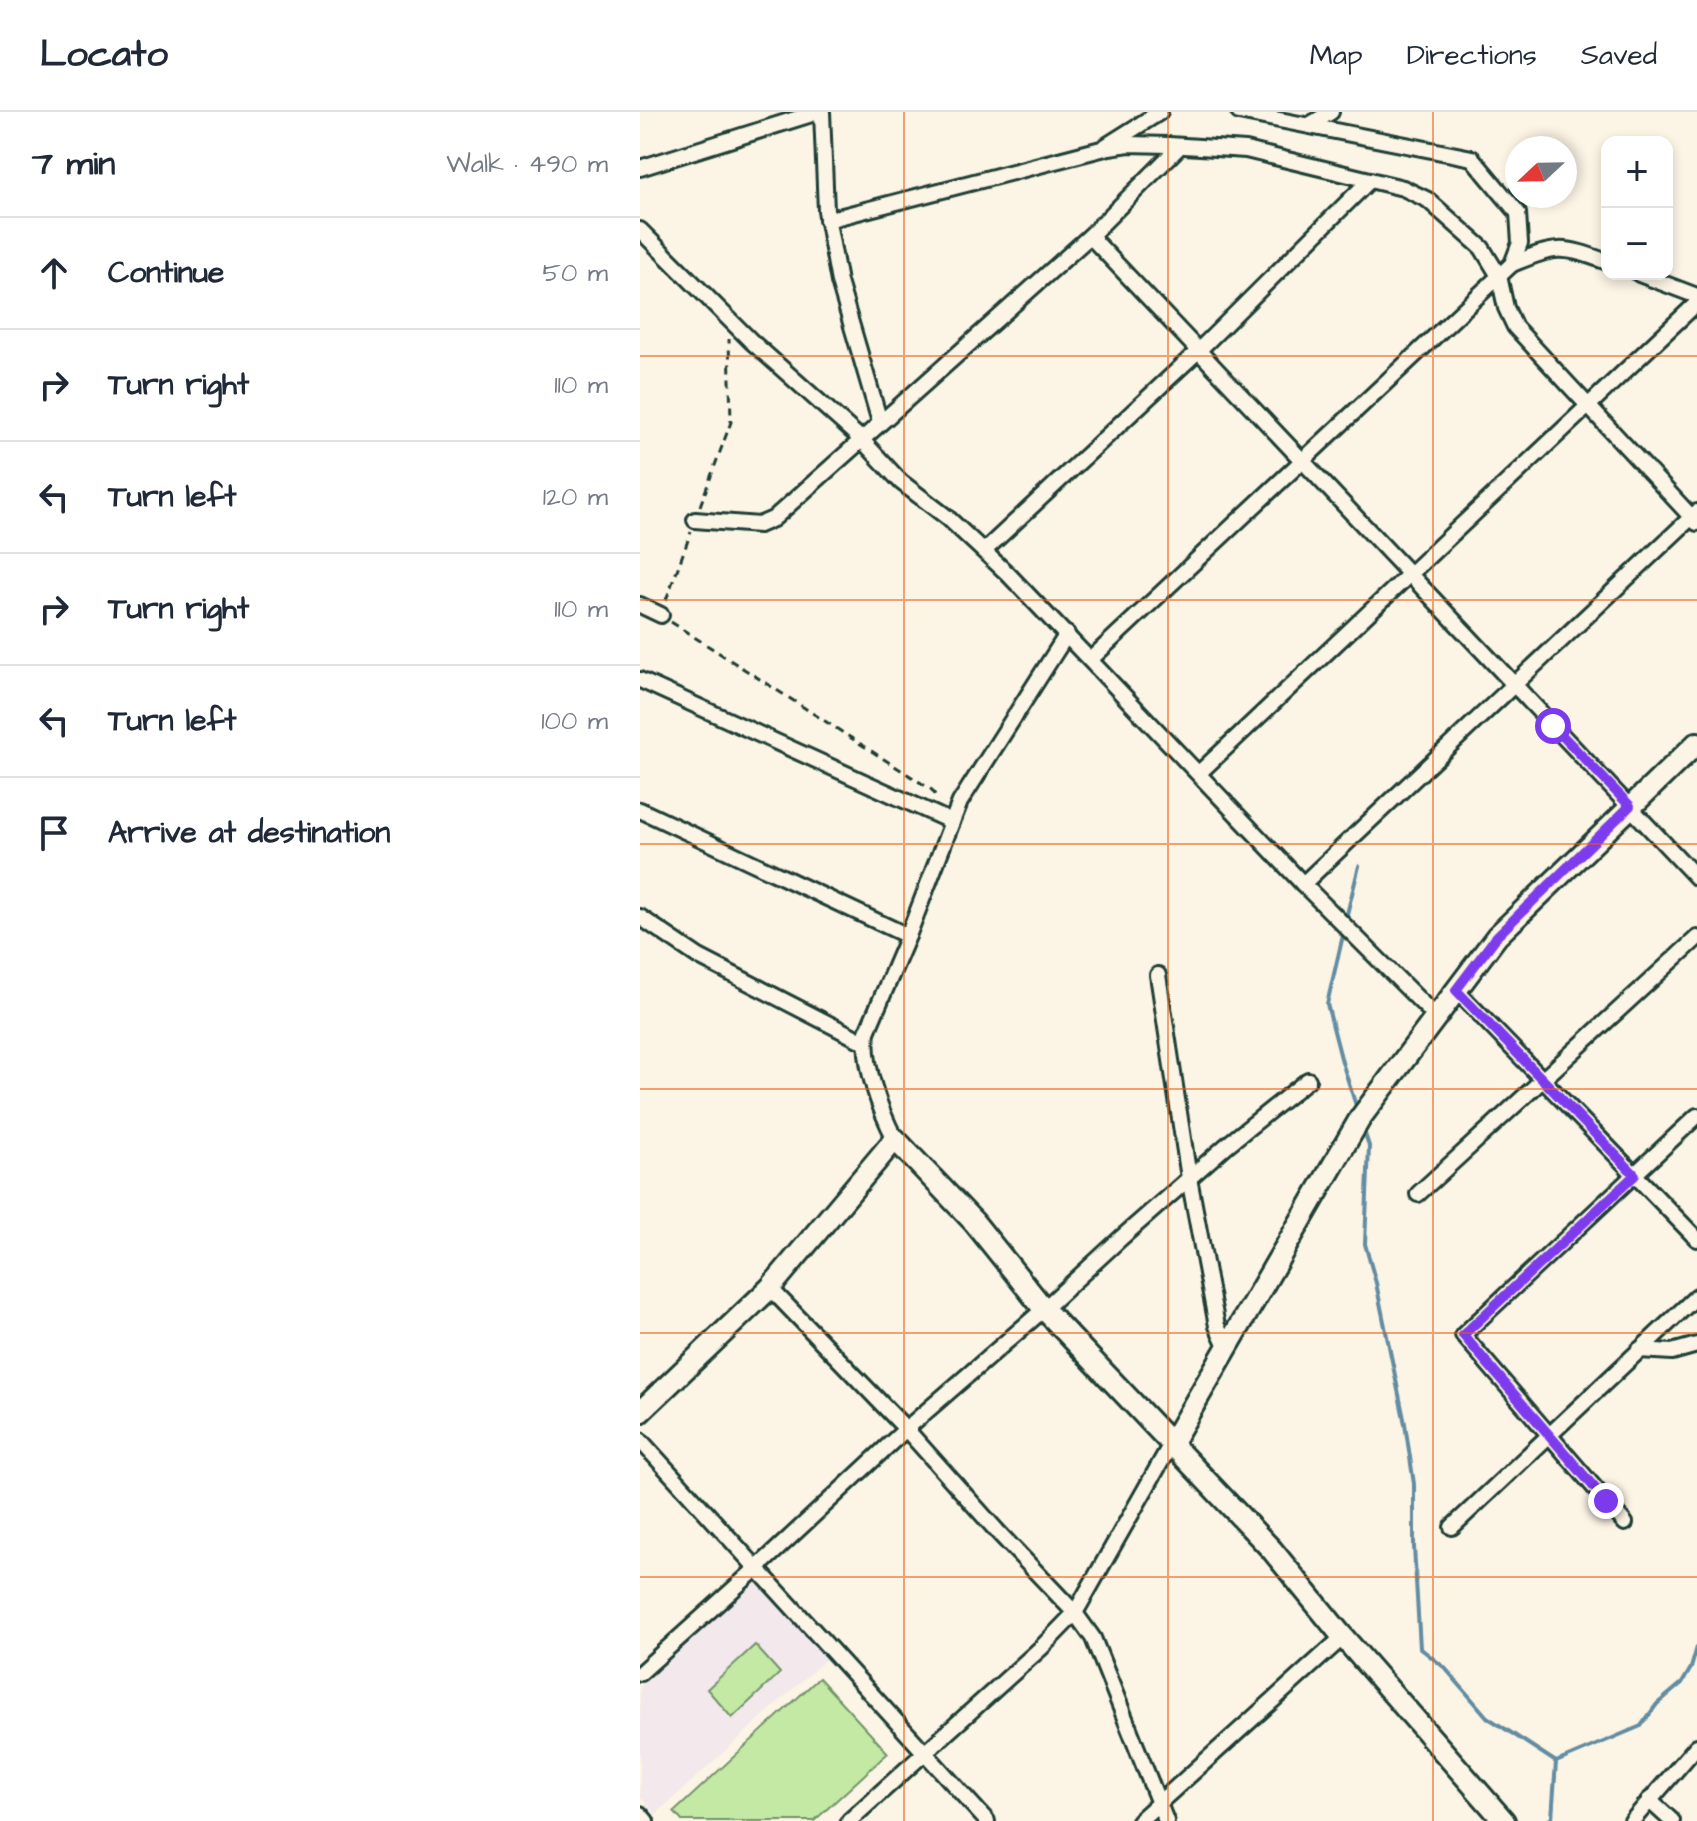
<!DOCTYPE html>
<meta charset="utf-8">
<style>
:root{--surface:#fff;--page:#f6f6f7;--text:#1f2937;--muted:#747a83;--line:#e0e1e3}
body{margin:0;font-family:"Architects Daughter",sans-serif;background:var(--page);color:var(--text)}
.controls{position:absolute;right:24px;top:24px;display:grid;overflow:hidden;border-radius:16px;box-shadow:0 4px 12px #0003}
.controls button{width:72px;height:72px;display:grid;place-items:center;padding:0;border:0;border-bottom:2px solid var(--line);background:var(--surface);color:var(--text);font:40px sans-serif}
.compass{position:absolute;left:865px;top:24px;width:72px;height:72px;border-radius:50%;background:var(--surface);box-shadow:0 4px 12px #0003;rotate:248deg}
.stop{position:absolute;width:24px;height:24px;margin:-18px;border:6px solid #7c3aed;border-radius:50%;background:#fff}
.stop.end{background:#7c3aed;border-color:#fff;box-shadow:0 2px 8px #0008}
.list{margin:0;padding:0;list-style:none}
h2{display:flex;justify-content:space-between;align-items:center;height:104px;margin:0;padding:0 32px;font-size:34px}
h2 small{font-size:26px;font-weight:400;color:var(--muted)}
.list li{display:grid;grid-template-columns:52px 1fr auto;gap:24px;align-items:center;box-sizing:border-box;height:112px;padding:0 32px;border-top:2px solid var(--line)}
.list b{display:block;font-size:30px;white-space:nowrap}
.list em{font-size:26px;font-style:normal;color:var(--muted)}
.icon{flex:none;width:44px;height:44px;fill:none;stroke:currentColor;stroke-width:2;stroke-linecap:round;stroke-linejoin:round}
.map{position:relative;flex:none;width:1057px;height:1709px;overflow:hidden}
header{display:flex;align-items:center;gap:48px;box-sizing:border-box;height:112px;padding:0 40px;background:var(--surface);border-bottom:2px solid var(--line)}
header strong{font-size:38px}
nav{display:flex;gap:44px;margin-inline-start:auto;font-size:28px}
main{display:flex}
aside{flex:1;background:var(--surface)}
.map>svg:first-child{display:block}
.built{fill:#f3e8eb}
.green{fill:#c3e9a4;stroke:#71936c;stroke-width:2}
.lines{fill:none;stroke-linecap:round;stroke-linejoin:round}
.stream{stroke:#628ca2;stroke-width:4}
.street-casing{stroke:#1f3d34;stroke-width:20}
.secondary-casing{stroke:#1f3d34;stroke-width:26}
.path{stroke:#1f3d34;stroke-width:3;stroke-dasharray:8 6;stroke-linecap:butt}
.street{stroke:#fcf5e5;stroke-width:14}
.secondary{stroke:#fcf5e5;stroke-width:20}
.route{stroke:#7c3aed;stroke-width:10}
.grid{fill:none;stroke:#e8590c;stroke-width:2;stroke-opacity:0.55}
</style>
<header>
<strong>Locato</strong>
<nav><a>Map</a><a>Directions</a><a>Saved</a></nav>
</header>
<main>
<aside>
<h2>7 min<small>Walk · 490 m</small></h2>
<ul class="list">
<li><svg class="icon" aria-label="ahead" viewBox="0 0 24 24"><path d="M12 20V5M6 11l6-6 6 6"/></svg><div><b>Continue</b></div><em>50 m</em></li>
<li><svg class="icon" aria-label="right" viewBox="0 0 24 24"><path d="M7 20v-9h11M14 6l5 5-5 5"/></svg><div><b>Turn right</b></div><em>110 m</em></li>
<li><svg class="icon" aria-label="left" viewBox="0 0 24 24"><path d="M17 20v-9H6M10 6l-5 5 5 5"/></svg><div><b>Turn left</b></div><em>120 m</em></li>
<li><svg class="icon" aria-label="right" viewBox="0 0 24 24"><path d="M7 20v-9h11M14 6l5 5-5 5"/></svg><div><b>Turn right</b></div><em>110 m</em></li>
<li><svg class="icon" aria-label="left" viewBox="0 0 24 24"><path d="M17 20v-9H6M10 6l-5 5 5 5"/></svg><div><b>Turn left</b></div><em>100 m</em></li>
<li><svg class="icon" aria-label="arrive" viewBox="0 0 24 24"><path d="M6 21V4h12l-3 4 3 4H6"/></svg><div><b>Arrive at destination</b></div></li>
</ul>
</aside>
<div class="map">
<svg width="1057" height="1709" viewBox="0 0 1057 1709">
<rect width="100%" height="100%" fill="#fcf5e5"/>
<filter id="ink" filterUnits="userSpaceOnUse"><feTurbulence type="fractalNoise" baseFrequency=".0125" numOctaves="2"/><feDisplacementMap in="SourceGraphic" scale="16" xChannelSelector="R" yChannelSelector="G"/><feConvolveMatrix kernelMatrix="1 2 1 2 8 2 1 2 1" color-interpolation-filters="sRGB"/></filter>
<g filter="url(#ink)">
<polygon class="built" points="117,1468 187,1546 16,1702 0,1685 0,1575"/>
<g class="green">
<polygon points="115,1533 140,1561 92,1606 67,1577"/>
<polygon points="179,1566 248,1641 174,1709 42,1709 34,1700"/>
</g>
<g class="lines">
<g class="stream">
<polyline points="705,810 719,754"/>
<polyline points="704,819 687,892 702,950 718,1000"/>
<polyline points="723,1016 729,1034 725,1132 736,1171 765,1312 774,1372 774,1435 780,1536 805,1556 847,1605 916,1650"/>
<polyline points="907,1709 912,1706 916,1650 1001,1614 1017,1592 1042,1571 1051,1556 1057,1535"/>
</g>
<g class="street-casing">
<g id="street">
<polyline points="182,0 186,99 199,170 240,310"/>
<polyline points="669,13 691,0"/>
<polyline points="466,34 520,0"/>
<polyline points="0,56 178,0"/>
<polyline points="187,108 469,35 489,32 529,33 606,38 763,76 788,88 842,136 859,164 866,196 875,215 1057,411"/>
<polyline points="0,118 111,229 221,327 261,370 308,406 368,462 663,772 796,905"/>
<polyline points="450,124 1057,766"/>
<path d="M872,152C916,134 922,133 967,150"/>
<polyline points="999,162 1057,184"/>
<polyline points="55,408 119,413 133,407 450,124 540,34"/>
<polyline points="344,439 558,239 730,68"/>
<polyline points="0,493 21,503"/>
<polyline points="451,547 872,152 880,131 878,101 832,46 599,0"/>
<polyline points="0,568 312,710 320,690 427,522"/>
<polyline points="559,661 1057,191"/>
<polyline points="0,698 268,824"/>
<polyline points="663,772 1057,400"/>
<polyline points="0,805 59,845 226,931"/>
<polyline points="518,863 549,1066 577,1214 587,1236"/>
<polyline points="816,878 1057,1127"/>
<path d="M255,1027C240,998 223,953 227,920L268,824L312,710"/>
<polyline points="778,1082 1057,826"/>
<polyline points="130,1176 266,1317 357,1419 435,1501 453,1526 526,1709"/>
<polyline points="999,1238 1032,1240 1057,1233"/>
<polyline points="0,1328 347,1709"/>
<polyline points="985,1411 823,1223 1057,1004"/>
<polyline points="812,1415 1057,1184"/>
<polyline points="0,1561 117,1456 266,1317 404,1197 481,1126 587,1033 668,968"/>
<polyline points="1009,1688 1032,1709"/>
<polyline points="0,1702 6,1709"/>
<polyline points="209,1709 401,1536 435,1501 531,1332"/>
<polyline points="499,1709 703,1525"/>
<polyline points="992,1709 1057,1634"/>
</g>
</g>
<g class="secondary-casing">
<g id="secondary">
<polyline points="0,1300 130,1176 255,1027 334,1110 404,1197 632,1438 698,1519 864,1709"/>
<polyline points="531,1332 721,1005 857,824 1057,631"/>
</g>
</g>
<g class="path">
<polyline points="60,394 91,310 89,227"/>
<polyline points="26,488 51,420"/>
<polyline points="31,510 292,678 297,686"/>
</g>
<use href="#street" class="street"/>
<use href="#secondary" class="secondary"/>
</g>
</g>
<g class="lines" filter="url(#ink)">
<polyline class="route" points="913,614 990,694 857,824 816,878 995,1063 823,1223 966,1389"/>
</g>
<path class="grid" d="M264,0V1709M528,0V1709M793,0V1709M0,244H1057M0,488H1057M0,732H1057M0,977H1057M0,1221H1057M0,1465H1057"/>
</svg>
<div class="controls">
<button>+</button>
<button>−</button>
</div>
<svg class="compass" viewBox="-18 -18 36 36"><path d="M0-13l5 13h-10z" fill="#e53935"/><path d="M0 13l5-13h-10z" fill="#747a83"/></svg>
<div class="stop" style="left:913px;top:614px"></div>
<div class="stop end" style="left:966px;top:1389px"></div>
</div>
</main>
